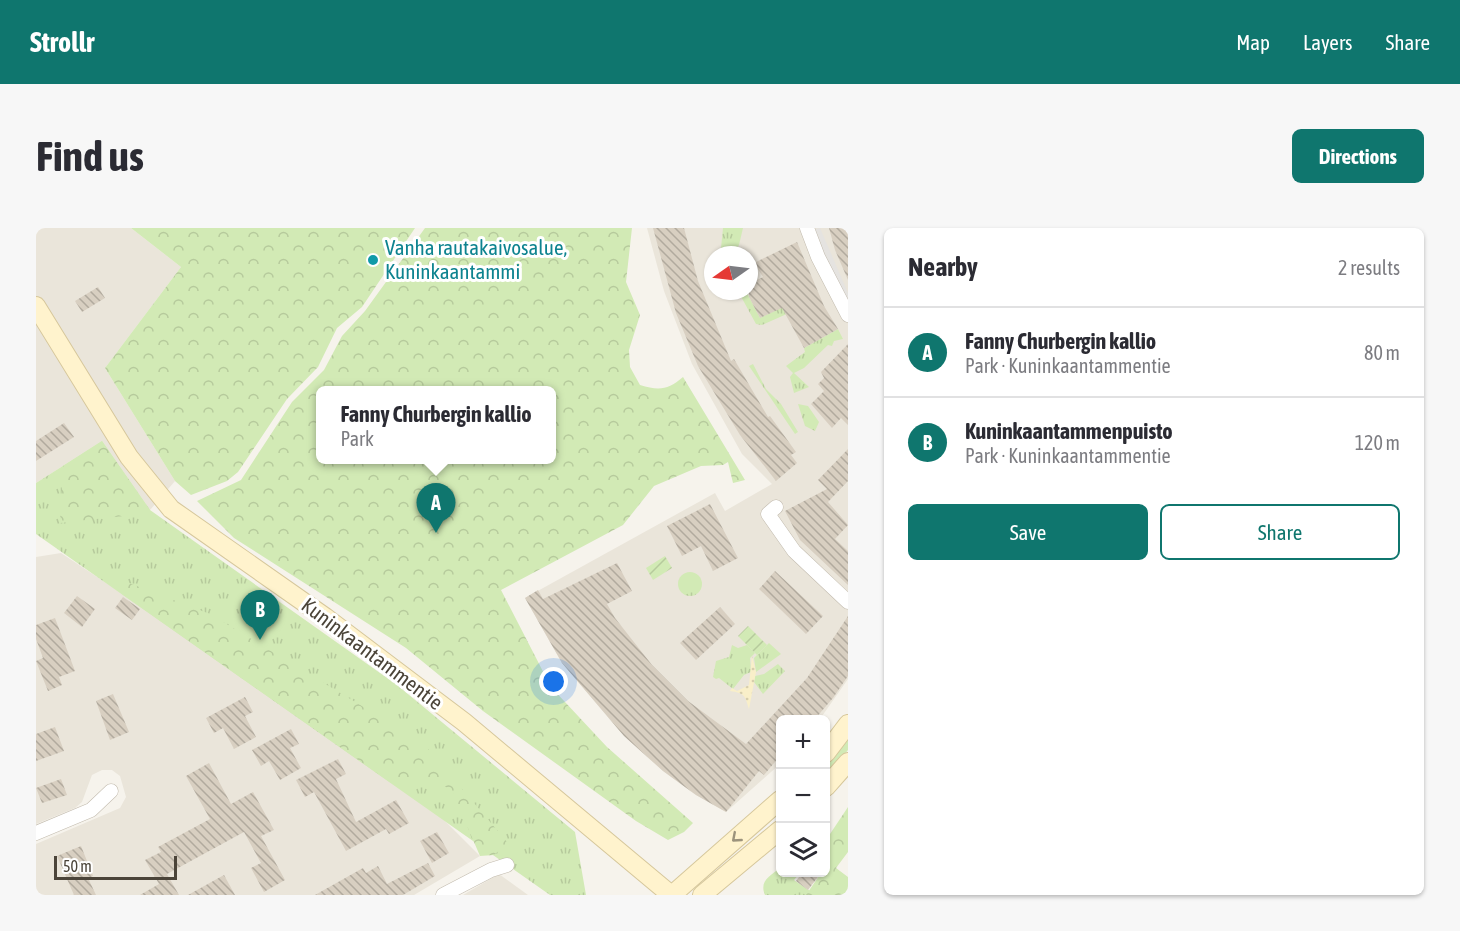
<!DOCTYPE html>
<meta charset="utf-8">
<style>
:root{--surface:#fff;--page:#f7f7f7;--text:#2b2b33;--muted:#7c7c81;--line:#e1e1e2;--accent:#0f766e}
body{margin:0;font-family:"Asap Condensed",sans-serif;background:var(--page);color:var(--text)}
.controls{position:absolute;right:18px;bottom:18px;display:grid;overflow:hidden;border-radius:9px;box-shadow:0 2px 4px #0004}
.controls button{width:54px;height:54px;display:grid;place-items:center;padding:0;border:0;border-bottom:2px solid var(--line);background:var(--surface);color:var(--text);font:30px sans-serif}
.compass{position:absolute;left:668px;top:18px;width:54px;height:54px;border-radius:50%;background:var(--surface);box-shadow:0 2px 4px #0004;rotate:256deg}
.scale{position:absolute;left:18px;bottom:15px;width:123px;box-sizing:border-box;padding-left:6px;border:3px solid #4b4439;border-top:0;font-size:16px;line-height:21px;white-space:nowrap;color:#4b4439;-webkit-text-stroke:4px #fff;paint-order:stroke}
.you{position:absolute;left:518px;top:454px;width:21px;height:21px;margin:-15px;border:4px solid #fff;border-radius:50%;background:#1a73e8;box-shadow:0 0 0 9px #1a73e833}
.badge{display:grid;place-items:center;width:39px;height:39px;border-radius:50%;background:var(--accent);color:#fff;font-size:20px;font-weight:700}
.pin{position:absolute;translate:-50% -50px;filter:drop-shadow(0 2px 3px #0008)}
.pin::after{content:'';position:absolute;top:32px;width:21px;height:18px;background:inherit;clip-path:polygon(0 0,100% 0,50% 100%)}
.popup{position:absolute;left:280px;top:158px;width:240px;height:78px;box-sizing:border-box;display:grid;place-content:center;border-radius:9px;background:var(--surface);filter:drop-shadow(0 2px 4px #0005);font-size:20px;white-space:nowrap;color:var(--muted)}
.popup b{font-size:22px;color:var(--text)}
.popup::after{content:'';position:absolute;left:50%;top:100%;margin-left:-12px;border:12px solid transparent;border-top-color:var(--surface)}
.list{margin:0;padding:0;list-style:none}
h2{display:flex;justify-content:space-between;align-items:center;height:78px;margin:0;padding:0 24px;font-size:26px}
h2 small{font-size:20px;font-weight:400;color:var(--muted)}
.list li{display:grid;grid-template-columns:39px 1fr auto;gap:18px;align-items:center;box-sizing:border-box;height:90px;padding:0 24px;border-top:2px solid var(--line)}
.list b{display:block;font-size:22px;white-space:nowrap}
.list p{margin:0;font-size:20px;white-space:nowrap;color:var(--muted)}
.list em{font-size:20px;font-style:normal;color:var(--muted)}
.actions{display:flex;gap:12px;padding:18px 24px}
.actions a{flex:1;padding:14px 0;border:2px solid var(--accent);border-radius:9px;text-align:center;font-size:21px;color:var(--accent)}
.actions .main{background:var(--accent);color:#fff}
.icon{flex:none;width:33px;height:33px;fill:none;stroke:currentColor;stroke-width:2;stroke-linecap:round;stroke-linejoin:round}
.map{position:relative;flex:none;width:812px;height:667px;overflow:hidden;border-radius:9px}
header{display:flex;align-items:center;gap:36px;box-sizing:border-box;height:84px;padding:0 30px;background:var(--accent);color:#fff}
header strong{font-size:28px}
nav{display:flex;gap:33px;margin-inline-start:auto;font-size:21px}
.intro{display:flex;align-items:center;justify-content:space-between;box-sizing:border-box;height:144px;padding:0 36px}
h1{margin:0;font-size:42px}
.button{padding:15px 27px;border-radius:9px;background:var(--accent);color:#fff;font-size:21px;font-weight:700}
main{display:flex;gap:36px;padding:0 36px}
aside{flex:1;background:var(--surface);border-radius:9px;box-shadow:0 2px 4px #0004}
.map>svg:first-child{display:block}
.residential{fill:#eae5da;fill-rule:evenodd}
.grass{fill:url(#grass-tufts)}
.forest{fill:url(#forest-crowns);fill-rule:evenodd}
.sand{fill:url(#sand-dots)}
.garden{fill:url(#garden-furrows)}
.parking{fill:#e5e3e0}
.building{fill:url(#building-back-hatch)}
.lines{fill:none;stroke-linecap:round;stroke-linejoin:round}
.street-casing{stroke:#c2bbae;stroke-width:15}
.secondary-casing{stroke:#d6c79b;stroke-width:20}
.street{stroke:#fff;stroke-width:14}
.secondary{stroke:#fff3cd;stroke-width:18}
.oneway{stroke:#9c937c}
.culture-dot{fill:#0f9aa8;stroke:#fff;stroke-width:2}
.labels{text-anchor:middle;stroke-width:6;stroke-linejoin:round;paint-order:stroke}
.culture-label{font-size:21px;fill:#0d838f;stroke:#fff;text-anchor:start}
.street-label{font-size:21px;fill:#4b4439;stroke:#fff}
</style>
<header>
<strong>Strollr</strong>
<nav><a>Map</a><a>Layers</a><a>Share</a></nav>
</header>
<div class="intro"><h1>Find us</h1><a class="button">Directions</a></div>
<main>
<div class="map">
<svg width="812" height="667" viewBox="0 0 812 667">
<defs>
<pattern id="grass-tufts" width="24" height="20" patternUnits="userSpaceOnUse" patternTransform="scale(1.5)"><rect width="24" height="20" fill="#d2eab5"/><path d="M3 7l-1-3M5 7V3M7 7l1-3M15 17l-1-3M17 17v-4M19 17l1-3" fill="none" stroke="#b6ca9c"/></pattern>
<pattern id="forest-crowns" width="20" height="18" patternUnits="userSpaceOnUse" patternTransform="scale(1.5)"><rect width="20" height="18" fill="#d2eab5"/><path d="M2 6a3 3 0 1 1 6 0M12 15a3 3 0 1 1 6 0" fill="none" stroke="#b6ca9c"/></pattern>
<pattern id="sand-dots" width="8" height="8" patternUnits="userSpaceOnUse" patternTransform="scale(1.5)"><rect width="8" height="8" fill="#f9efc9"/><path d="M2 2h.1M6 6h.1" fill="none" stroke="#d7cead" stroke-width="1.8" stroke-linecap="round"/></pattern>
<pattern id="garden-furrows" width="10" height="10" patternUnits="userSpaceOnUse" patternTransform="scale(1.5)"><rect width="10" height="10" fill="#d2eab5"/><path d="M-1 1l2-2M0 10L10 0M9 11l2-2" fill="none" stroke="#b6ca9c"/></pattern>
<pattern id="building-back-hatch" width="6" height="6" patternUnits="userSpaceOnUse" patternTransform="scale(1.5)"><rect width="6" height="6" fill="#d8cfc1"/><path d="M-1 5l2 2M0 0l6 6M5-1l2 2" fill="none" stroke="#b1aa9e"/></pattern>
</defs>
<rect width="100%" height="100%" fill="#f6f3ec"/>
<g class="residential">
<polygon points="0,0 95,0 145,39 69,140 139,253 114,282 66,213 0,255"/>
<path d="M611,0H812V451L784,491H744V536L690,584L660,567L627,543L588,508L526,435L489,370L679,265L689,283L736,256L706,226L656,136L628,63ZM677,27H713V63H677Z"/>
<polygon points="25,325 370,554 444,628 378,667 0,667 0,616 84,580 90,569 84,548 76,542 66,542 56,547 46,574 39,580 0,596 0,329"/>
<polygon points="463,646 492,667 427,667"/>
</g>
<g class="grass">
<polygon points="687,0 707,0 703,17 698,24 685,20"/>
<polygon points="702,63 710,63 724,90 750,77 753,85 726,97 720,96"/>
<polygon points="802,101 807,111 798,113 796,118 792,117 768,140 758,145 773,159 758,165 754,149 757,145 750,138 769,124 768,120"/>
<polygon points="717,136 730,161 745,176 762,204 759,206 713,138"/>
<polygon points="762,176 772,178 783,194 779,203 769,198"/>
<polygon points="66,213 114,282 361,457 539,604 550,667 514,667 0,306 0,255"/>
<circle cx="654" cy="356" r="12"/>
<polygon points="733,415 745,426 720,444 718,430"/>
<polygon points="696,417 702,420 711,417 719,425 714,430 715,444 708,447 697,461 683,450 680,451 677,449 680,433 693,429"/>
<polygon points="742,436 749,443 727,466 718,454 719,448 728,446"/>
<polygon points="812,504 812,522 790,550 790,535"/>
<path d="M744,640V644L764,645L758,652L780,667H729C723,653 734,648 744,640Z"/>
</g>
<g class="forest">
<polygon points="95,0 379,0 326,79 301,100 282,139 251,171 202,244 191,253 155,267 139,253 69,140 145,39"/>
<path d="M389,0H596L590,54L604,87L593,122L594,139L604,157C623,163 632,162 647,149L709,252L697,255L692,234L687,237L665,238L618,258L587,297L465,362L515,459L571,519L657,595L648,604L632,612L600,593L447,483L370,420L198,310L161,273L205,252L256,174L288,142L306,108L329,83ZM284,162H516V232H284Z"/>
<polygon points="66,213 114,282 97,287 24,295 27,238"/>
<polygon points="93,355 174,386 387,515 472,615 458,627 444,628 416,563 399,552 355,555 86,366"/>
<polygon points="812,579 812,624 800,640 812,649 812,667 770,667 785,645 790,644 792,609"/>
</g>
<path class="sand" d="M716,428L720,444L713,481C709,469 710,465 694,463L696,460L701,463L713,457Z"/>
<g class="garden">
<polygon points="629,328 636,340 617,352 610,340"/>
<polygon points="712,398 731,417 721,427 702,408"/>
</g>
<polygon class="parking" points="784,0 812,65 812,80 791,37 779,1"/>
<g class="building">
<polygon points="617,0 648,0 662,53 695,133 698,131 732,189 734,188 760,224 755,227 761,235 740,253 704,207 662,138 640,85"/>
<polygon points="793,0 812,0 812,52 799,22"/>
<polygon points="761,14 788,78 802,101 768,120 746,80 724,90 713,69 713,56 727,49 718,35"/>
<polygon points="62,59 69,70 46,84 39,73"/>
<polygon points="812,116 812,197 805,190 796,200 775,176 788,163 782,156 788,150 785,144"/>
<polygon points="28,195 38,209 0,233 0,213"/>
<polygon points="812,221 812,253 792,274 812,297 799,311 812,323 812,357 764,312 749,283 791,261 782,252"/>
<polygon points="674,276 702,330 677,343 665,318 646,328 631,298"/>
<polygon points="581,335 596,363 571,376 579,390 616,437 652,473 710,516 771,450 812,388 812,448 797,470 778,492 744,492 744,528 728,547 723,543 690,584 660,567 627,543 588,508 526,435 489,370 502,362 507,371"/>
<polygon points="739,343 787,388 770,406 723,361"/>
<polygon points="41,368 59,381 46,399 28,385"/>
<polygon points="87,369 104,381 96,392 79,380"/>
<polygon points="684,379 699,396 660,432 644,415"/>
<polygon points="19,390 39,443 23,449 26,457 12,463 0,433 7,430 0,411 0,397"/>
<polygon points="77,466 93,504 74,512 60,473"/>
<polygon points="209,469 217,484 209,488 220,509 198,521 187,500 178,505 170,490"/>
<polygon points="19,499 28,523 0,533 0,506"/>
<polygon points="255,501 263,516 254,520 265,540 244,552 233,533 225,538 216,522"/>
<polygon points="302,531 310,546 300,551 320,594 360,572 373,595 353,606 350,601 310,623 278,564 269,569 260,552"/>
<polygon points="173,535 195,576 217,564 238,602 225,608 249,652 228,664 215,640 225,635 208,604 131,646 143,667 104,667 123,656 109,632 125,624 122,619 174,591 150,548"/>
<polygon points="25,551 31,567 6,575 0,560"/>
<polygon points="401,604 413,625 396,635 384,613"/>
<polygon points="45,618 57,648 52,650 60,667 38,667 21,628"/>
<polygon points="392,635 399,648 367,667 279,667 327,640 330,645 342,638 351,656"/>
<polygon points="766,645 785,645 772,662 760,653"/>
<polygon points="188,647 199,667 152,667"/>
</g>
<g class="lines">
<g class="street-casing">
<g id="street">
<polyline points="771,0 782,29 812,87"/>
<polyline points="740,279 732,286 758,323 812,374"/>
<polyline points="0,605 55,582 75,563"/>
<polyline points="407,667 455,642 471,637"/>
</g>
</g>
<g class="secondary-casing">
<g id="secondary">
<polyline points="0,78 93,229 135,281 289,389 428,494 635,667"/>
<polyline points="790,525 812,496"/>
<polyline points="790,559 812,534"/>
<polyline points="636,667 744,572"/>
<polyline points="666,667 744,602"/>
</g>
</g>
<use href="#street" class="street"/>
<use href="#secondary" class="secondary"/>
</g>
<defs><path id="oneway-chevron" d="M-2-3.5L2.5 0L-2 3.5" fill="none" stroke-width="1.6" stroke-linecap="round" stroke-linejoin="round" transform="scale(1.5)"/></defs>
<use class="oneway" href="#oneway-chevron" transform="translate(700 610) rotate(139)"/>
<circle class="culture-dot" cx="337" cy="32" r="6"/>
<g class="labels">
<g class="culture-label">
<text x="349" y="27">Vanha rautakaivosalue,<tspan x="349" dy="24">Kuninkaantammi</tspan></text>
</g>
<g class="street-label">
<text transform="translate(336 426) rotate(37)" y="7">Kuninkaantammentie</text>
</g>
</g>
</svg>
<div class="controls">
<button>+</button>
<button>−</button>
<button><svg class="icon" aria-label="layers" viewBox="0 0 24 24"><path d="M12 4l9 5-9 5-9-5zM3 14l9 5 9-5"/></svg></button>
</div>
<svg class="compass" viewBox="-18 -18 36 36"><path d="M0-13l5 13h-10z" fill="#e53935"/><path d="M0 13l5-13h-10z" fill="#7c7c81"/></svg>
<div class="scale">50 m</div>
<div class="you"></div>
<div class="pin badge" style="left:400px;top:305px">A</div>
<div class="popup"><b>Fanny Churbergin kallio</b>Park</div>
<div class="pin badge" style="left:224px;top:412px">B</div>
</div>
<aside>
<h2>Nearby<small>2 results</small></h2>
<ul class="list">
<li><span class="badge">A</span><div><b>Fanny Churbergin kallio</b><p>Park · Kuninkaantammentie</p></div><em>80 m</em></li>
<li><span class="badge">B</span><div><b>Kuninkaantammenpuisto</b><p>Park · Kuninkaantammentie</p></div><em>120 m</em></li>
</ul>
<div class="actions"><a class="main">Save</a><a>Share</a></div>
</aside>
</main>
